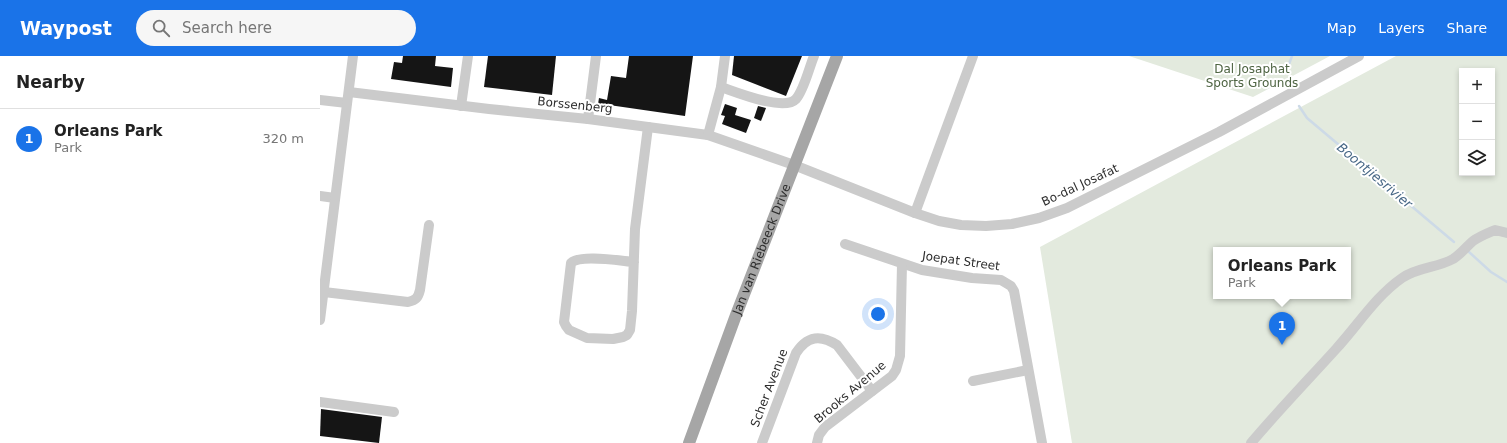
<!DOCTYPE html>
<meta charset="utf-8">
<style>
:root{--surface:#fff;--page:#f6f6f6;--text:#222;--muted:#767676;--line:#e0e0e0;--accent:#1a73e8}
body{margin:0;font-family:"DejaVu Sans",sans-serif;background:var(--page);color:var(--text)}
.controls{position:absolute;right:12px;top:12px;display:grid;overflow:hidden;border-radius:0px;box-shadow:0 2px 6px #0003}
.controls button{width:36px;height:36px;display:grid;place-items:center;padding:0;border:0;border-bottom:1px solid var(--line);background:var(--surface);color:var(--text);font:20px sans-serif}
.you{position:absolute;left:558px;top:258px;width:14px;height:14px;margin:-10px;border:3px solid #fff;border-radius:50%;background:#1a73e8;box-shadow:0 0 0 6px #1a73e833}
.badge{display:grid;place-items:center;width:26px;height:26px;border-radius:50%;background:var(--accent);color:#fff;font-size:13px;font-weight:700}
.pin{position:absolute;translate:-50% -33px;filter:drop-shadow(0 1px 2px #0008)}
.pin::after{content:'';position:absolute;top:21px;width:14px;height:12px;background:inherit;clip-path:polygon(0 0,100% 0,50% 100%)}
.popup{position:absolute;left:893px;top:191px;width:138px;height:52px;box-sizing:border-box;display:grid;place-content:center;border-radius:0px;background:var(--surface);filter:drop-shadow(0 1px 3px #0005);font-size:13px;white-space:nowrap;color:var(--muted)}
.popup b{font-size:15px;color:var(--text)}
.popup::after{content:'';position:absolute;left:50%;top:100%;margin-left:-8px;border:8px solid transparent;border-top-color:var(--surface)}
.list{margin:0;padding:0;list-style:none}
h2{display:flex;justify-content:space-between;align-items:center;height:52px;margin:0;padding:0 16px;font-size:17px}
h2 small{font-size:13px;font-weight:400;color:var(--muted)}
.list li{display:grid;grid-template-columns:26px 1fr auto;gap:12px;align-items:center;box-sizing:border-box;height:60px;padding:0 16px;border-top:1px solid var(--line)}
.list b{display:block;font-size:15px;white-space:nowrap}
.list p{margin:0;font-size:13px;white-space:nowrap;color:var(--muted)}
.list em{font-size:13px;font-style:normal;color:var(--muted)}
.icon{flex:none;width:22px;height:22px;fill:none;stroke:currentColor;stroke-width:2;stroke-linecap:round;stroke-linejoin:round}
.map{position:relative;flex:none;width:1187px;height:387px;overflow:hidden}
header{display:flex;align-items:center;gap:24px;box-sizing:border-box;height:56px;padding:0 20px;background:var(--accent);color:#fff}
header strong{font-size:19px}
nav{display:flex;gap:22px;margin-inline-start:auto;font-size:14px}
.search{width:280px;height:36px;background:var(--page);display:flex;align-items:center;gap:10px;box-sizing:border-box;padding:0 14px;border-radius:22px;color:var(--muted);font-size:15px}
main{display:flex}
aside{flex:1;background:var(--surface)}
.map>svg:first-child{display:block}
.green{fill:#e3eade;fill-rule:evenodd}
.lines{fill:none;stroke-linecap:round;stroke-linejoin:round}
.stream{stroke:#cddae7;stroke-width:2.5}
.building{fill:#151515}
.minor{stroke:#cbcbcb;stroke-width:10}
.major{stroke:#a6a6a6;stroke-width:12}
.labels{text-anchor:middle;stroke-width:4;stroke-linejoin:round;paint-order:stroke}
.park-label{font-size:12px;fill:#4e6442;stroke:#fff}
.street-label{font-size:12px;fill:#2e2e2e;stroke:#fff}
.water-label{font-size:13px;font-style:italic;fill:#476786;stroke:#fff}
</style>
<header>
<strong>Waypost</strong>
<div class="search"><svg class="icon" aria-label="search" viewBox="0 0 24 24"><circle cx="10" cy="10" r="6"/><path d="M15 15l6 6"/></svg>Search here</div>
<nav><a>Map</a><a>Layers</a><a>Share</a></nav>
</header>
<main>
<aside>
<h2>Nearby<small></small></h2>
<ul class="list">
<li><span class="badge">1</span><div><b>Orleans Park</b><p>Park</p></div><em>320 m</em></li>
</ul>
</aside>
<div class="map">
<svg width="1187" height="387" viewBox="0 0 1187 387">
<rect width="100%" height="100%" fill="#fff"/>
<g class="green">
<polygon points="809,0 1010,0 933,41"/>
<path d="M1076,0H1187V387H752L720,191ZM1142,15H1172V117H1142ZM896,194H1028V240H896Z"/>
</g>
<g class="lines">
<g class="stream">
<polyline points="966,16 972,0"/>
<polyline points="979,50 987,62 1134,186"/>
<polyline points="1149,196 1171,216 1187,226"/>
</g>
</g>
<g class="building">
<polygon points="83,0 116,0 115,10 133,12 131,31 71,23 74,6 82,7"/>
<polygon points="168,0 236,0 232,39 164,31"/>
<polygon points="309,0 373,0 365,60 289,49 288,56 282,55 278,48 279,42 287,44 291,20 306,22"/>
<polygon points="414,0 482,0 466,40 412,19"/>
<polygon points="405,48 417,52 415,59 431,64 426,77 402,68 405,60 401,59"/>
<polygon points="438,50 446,52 441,65 434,62"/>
<polygon points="1,353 62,361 59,387 0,380"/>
</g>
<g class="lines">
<g class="minor">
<path d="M401,31C416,36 464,56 476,43C484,34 489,12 494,0"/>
<polyline points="29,36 169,53 268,63 388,79 474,109 595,157 619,165 641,169 666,170 692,168 719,162 747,152 899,76 1039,0"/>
<polyline points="0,44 27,47"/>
<polyline points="141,50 148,0"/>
<polyline points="268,63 276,0"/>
<polyline points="388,79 401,31 405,0"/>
<polyline points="0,140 15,142"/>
<polyline points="595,157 653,0"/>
<polyline points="525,188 602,214 652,222 681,224 691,230 694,235 722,387"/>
<path d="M314,206C301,205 260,198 251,207L244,266L246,270L249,274L267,282L293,283L303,281L307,279L310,274L312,255L315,173L328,71"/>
<path d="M4,236L88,246C96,244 98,242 100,234L109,169"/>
<polyline points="0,264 33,0"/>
<polyline points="653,325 708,314"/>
<polyline points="0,346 74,356"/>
<path d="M442,387L476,297C487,280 500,278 517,289L552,335"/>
<polyline points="497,387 499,379 505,371 572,320 576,314 580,300 582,208"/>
<path d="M931,387C958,355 988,324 1016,293C1038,269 1056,240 1082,222C1098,211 1117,212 1133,203C1141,198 1146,191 1153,185C1160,180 1168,177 1175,174L1187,177"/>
</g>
<path class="major" id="s1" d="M369,387L416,259L517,0"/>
</g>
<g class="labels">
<g class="park-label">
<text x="932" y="17">Dal Josaphat<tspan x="932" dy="14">Sports Grounds</tspan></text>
</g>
<g class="street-label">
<text transform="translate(255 49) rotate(6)" y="4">Borssenberg</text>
<text transform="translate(760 129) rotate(-25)" y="4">Bo-dal Josafat</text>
<text dy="4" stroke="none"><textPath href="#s1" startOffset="207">Jan van Riebeeck Drive</textPath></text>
<text transform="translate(641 205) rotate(8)" y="4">Joepat Street</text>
<text transform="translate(449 332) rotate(-69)" y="4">Scher Avenue</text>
<text transform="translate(530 336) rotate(-40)" y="4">Brooks Avenue</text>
</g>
<g class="water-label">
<text transform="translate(1055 119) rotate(40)" y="5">Boontjiesrivier</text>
</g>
</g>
</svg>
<div class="controls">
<button>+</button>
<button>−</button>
<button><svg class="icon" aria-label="layers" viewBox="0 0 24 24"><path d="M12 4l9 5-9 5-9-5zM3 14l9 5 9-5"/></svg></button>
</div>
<div class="you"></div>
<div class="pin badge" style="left:962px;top:289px">1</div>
<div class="popup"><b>Orleans Park</b>Park</div>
</div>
</main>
